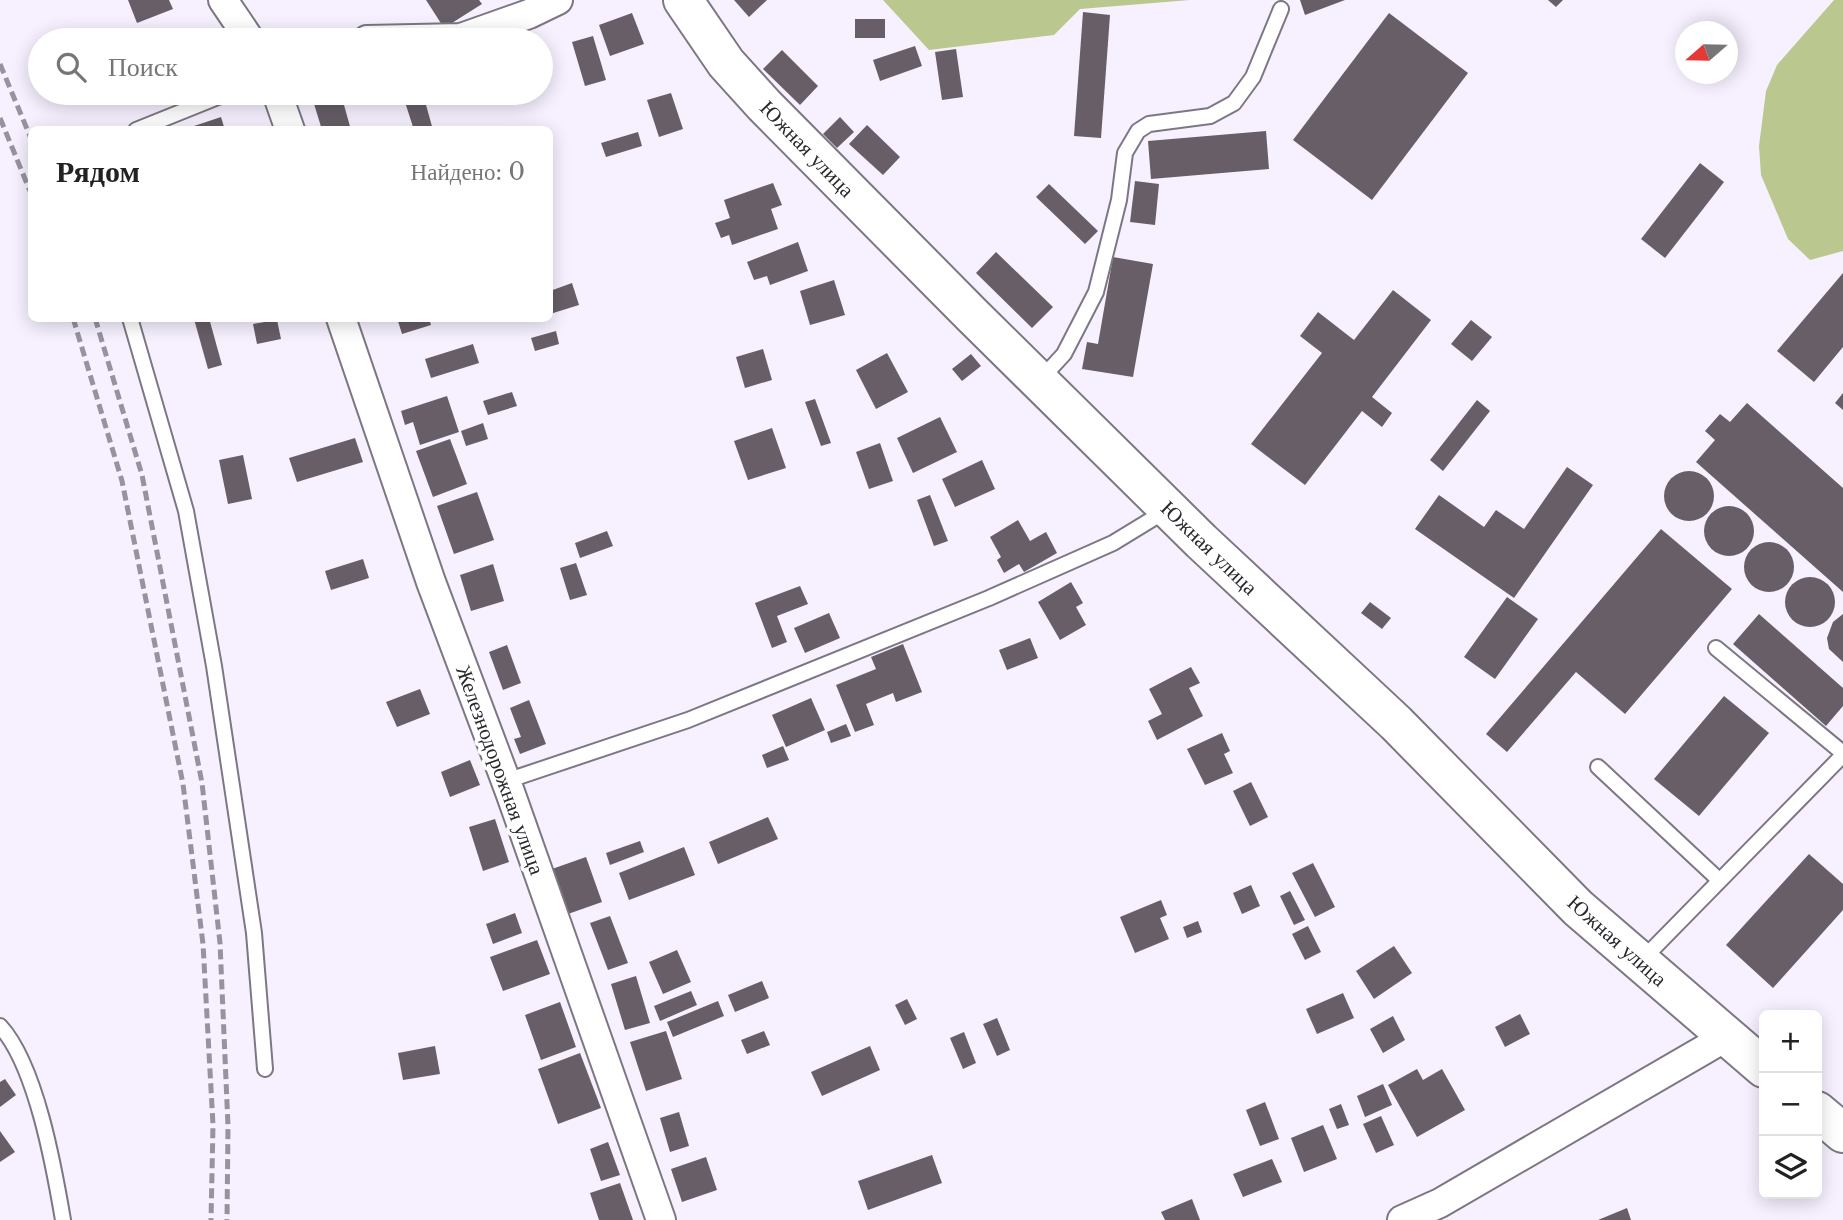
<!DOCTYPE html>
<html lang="ru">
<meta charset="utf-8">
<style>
:root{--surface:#fff;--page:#f6f6f6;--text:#222;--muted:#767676;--line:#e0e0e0}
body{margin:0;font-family:"Libre Baskerville",serif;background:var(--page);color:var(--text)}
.controls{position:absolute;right:21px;bottom:21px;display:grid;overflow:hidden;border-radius:10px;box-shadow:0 4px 18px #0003}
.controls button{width:63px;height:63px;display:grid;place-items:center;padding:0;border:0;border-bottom:2px solid var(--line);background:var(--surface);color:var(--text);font:35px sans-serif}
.compass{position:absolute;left:1675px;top:21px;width:63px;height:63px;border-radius:50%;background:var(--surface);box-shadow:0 4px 18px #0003;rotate:250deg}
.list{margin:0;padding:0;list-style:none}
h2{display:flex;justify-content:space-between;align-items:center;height:91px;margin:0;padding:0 28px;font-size:30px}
h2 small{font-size:23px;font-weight:400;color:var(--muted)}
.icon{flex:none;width:38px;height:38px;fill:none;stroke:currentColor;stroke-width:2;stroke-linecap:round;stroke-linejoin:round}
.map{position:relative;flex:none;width:1843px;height:1220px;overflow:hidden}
.search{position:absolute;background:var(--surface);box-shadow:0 4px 18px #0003;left:28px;top:28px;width:525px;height:77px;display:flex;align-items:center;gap:18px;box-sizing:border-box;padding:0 24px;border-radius:38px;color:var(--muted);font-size:26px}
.panel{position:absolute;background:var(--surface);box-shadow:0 4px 18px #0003;left:28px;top:126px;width:525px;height:196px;border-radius:10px}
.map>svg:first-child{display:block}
.forest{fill:#bac78e}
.building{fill:#675e67}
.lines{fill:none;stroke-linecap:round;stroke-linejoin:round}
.lane-casing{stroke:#7d7783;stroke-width:18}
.street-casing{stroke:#7d7783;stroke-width:32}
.secondary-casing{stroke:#7d7783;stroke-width:42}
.lane{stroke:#fff;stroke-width:14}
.street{stroke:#fff;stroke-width:28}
.secondary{stroke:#fff;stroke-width:38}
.rail{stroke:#97929c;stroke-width:5;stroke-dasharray:10 5;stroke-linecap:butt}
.labels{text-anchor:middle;stroke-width:7;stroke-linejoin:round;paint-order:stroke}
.street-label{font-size:21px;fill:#2a282d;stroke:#fff}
</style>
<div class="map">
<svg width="1843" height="1220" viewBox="0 0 1843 1220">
<rect width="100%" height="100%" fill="#f7f1ff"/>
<g class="forest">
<polygon points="883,0 1190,0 1080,9 1054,35 929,50"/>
<polygon points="1834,0 1843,0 1843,251 1810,260 1788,239 1761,175 1759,146 1766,91 1777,65"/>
</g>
<g class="building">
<polygon points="128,0 169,0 173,9 137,23"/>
<polygon points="426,0 479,0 482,4 444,28"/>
<polygon points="734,0 767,0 749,17"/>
<polygon points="1300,0 1345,0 1305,15"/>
<polygon points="1548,0 1563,0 1556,7"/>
<polygon points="1083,12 1110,15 1101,138 1074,136"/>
<polygon points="632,13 644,44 610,56 599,25"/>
<polygon points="1389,13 1468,73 1372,200 1293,140"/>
<rect x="855" y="19" width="30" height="19"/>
<polygon points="593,36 606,80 585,86 572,42"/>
<polygon points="915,46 922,66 880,81 873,60"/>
<polygon points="956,49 963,97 942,100 935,52"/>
<polygon points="782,50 818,86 800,105 763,69"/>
<polygon points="174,93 190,93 191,97 177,102"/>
<polygon points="290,93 364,93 365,98 344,105 351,130 322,130 311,94 292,100"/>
<polygon points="671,93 683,129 659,137 647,100"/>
<polygon points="423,94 433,130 414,130 404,99"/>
<polygon points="221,117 225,130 185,130 185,129"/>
<polygon points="840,117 854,132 837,148 823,134"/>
<polygon points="867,125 900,157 883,175 849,144"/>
<polygon points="1266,131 1269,169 1151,179 1148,141"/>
<polygon points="638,132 642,146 606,157 601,143"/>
<polygon points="1700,163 1724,182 1665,258 1641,239"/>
<polygon points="1135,181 1159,184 1155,225 1130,222"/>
<polygon points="773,183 782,205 771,209 778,229 732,245 729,235 721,238 715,223 730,218 724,200"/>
<polygon points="1049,184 1098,231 1085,244 1036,197"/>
<polygon points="798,242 808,271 770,285 767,276 754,280 747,262"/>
<polygon points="996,252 1053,307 1032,328 976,273"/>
<polygon points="1113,257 1153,264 1133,377 1082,369 1087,342 1098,344"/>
<polygon points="1843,273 1843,347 1814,382 1777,351"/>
<polygon points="834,280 845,315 810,325 800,291"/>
<polygon points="572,283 579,305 550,314 550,291"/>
<polygon points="1393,290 1431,320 1372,397 1392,413 1382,427 1362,411 1305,485 1251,444 1322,353 1300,336 1318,312 1354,340"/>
<polygon points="209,318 222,365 208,369 194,319"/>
<polygon points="397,318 429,318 431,325 402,334"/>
<polygon points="277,320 281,339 257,344 253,324"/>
<polygon points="1471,320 1492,337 1472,361 1451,344"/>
<polygon points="556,331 559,344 535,351 531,338"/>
<polygon points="473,344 479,363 431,378 425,359"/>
<polygon points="763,349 772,380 745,388 736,357"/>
<polygon points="887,353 908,392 876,409 856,370"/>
<polygon points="971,354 981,366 962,381 952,369"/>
<polygon points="512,392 517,406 488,415 483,401"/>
<polygon points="1843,393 1843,410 1835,403"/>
<polygon points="447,396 459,432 420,445 413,422 405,425 401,411"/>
<polygon points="815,399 831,443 821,446 805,402"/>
<polygon points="1477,400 1490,411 1443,471 1430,460"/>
<polygon points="1747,403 1843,488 1843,592 1696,462 1715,440 1705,431 1720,414 1730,422"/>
<polygon points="940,417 957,452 913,473 897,438"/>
<polygon points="483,423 488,439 466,446 461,431"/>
<polygon points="772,428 786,468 748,480 734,441"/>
<polygon points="355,438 363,462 297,482 289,458"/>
<polygon points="450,439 467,484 433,497 416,451"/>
<polygon points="880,443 893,481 869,489 856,452"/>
<polygon points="243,455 252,499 228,504 219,460"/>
<polygon points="982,460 995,489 955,507 942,479"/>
<polygon points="1567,467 1593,485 1514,598 1415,529 1439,495 1484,527 1496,510 1524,529"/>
<circle cx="1689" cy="496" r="25"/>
<polygon points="477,492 494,540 454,554 437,506"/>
<polygon points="930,495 948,541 934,546 917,500"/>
<circle cx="1729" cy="531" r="25"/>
<polygon points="1018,520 1030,541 1046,532 1057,553 1024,572 1019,564 1004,573 997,560 1001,557 990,537"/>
<polygon points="1661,529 1732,589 1625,714 1576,672 1507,752 1486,734"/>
<polygon points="607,531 613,546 580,558 575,543"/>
<circle cx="1769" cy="567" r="25"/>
<polygon points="363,559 369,578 331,590 325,571"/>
<polygon points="576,563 587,595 570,600 560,568"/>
<polygon points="493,564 504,601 471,611 460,575"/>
<circle cx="1810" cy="602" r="25"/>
<polygon points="1071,582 1083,603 1076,607 1086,625 1060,640 1038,602"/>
<polygon points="800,586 808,604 777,616 787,642 772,648 755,603"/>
<polygon points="1507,597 1538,619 1495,679 1464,657"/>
<polygon points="1370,602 1391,618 1382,629 1361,613"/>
<polygon points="829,613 840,638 805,653 794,628"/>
<polygon points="1759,614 1843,688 1843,706 1826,726 1733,644"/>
<polygon points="1843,614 1843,662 1829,649 1827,638 1833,622"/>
<polygon points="1030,638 1038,658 1007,670 999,650"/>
<polygon points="903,644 922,692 896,702 893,693 866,704 874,725 855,732 836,685 876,669 871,657"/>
<polygon points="507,645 521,683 503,690 489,652"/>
<polygon points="1191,667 1200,683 1189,688 1203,716 1157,740 1148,721 1162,714 1149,689"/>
<polygon points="420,689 430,714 397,727 386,702"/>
<polygon points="1724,696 1769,733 1699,816 1654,779"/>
<polygon points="811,698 825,730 786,747 772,715"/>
<polygon points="529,700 546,744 520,754 514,739 521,737 510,708"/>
<polygon points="846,724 851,736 831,743 827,732"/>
<polygon points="1222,733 1230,751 1224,754 1233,773 1205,785 1187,749"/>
<polygon points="783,746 789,760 767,768 762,755"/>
<polygon points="470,760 480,785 450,797 441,772"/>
<polygon points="1251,782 1268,817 1250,826 1233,791"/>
<polygon points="768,817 778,839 718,864 709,842"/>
<polygon points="495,819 509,862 483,871 469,827"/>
<polygon points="640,841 644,852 610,865 606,853"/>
<polygon points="684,847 695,875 629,900 619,873"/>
<polygon points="1809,854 1843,884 1843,910 1773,988 1726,945"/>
<polygon points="586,857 602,902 568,914 552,869"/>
<polygon points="1313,863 1335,907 1315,917 1292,873"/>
<polygon points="1251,885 1260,906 1242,914 1233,893"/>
<polygon points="1290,891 1305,920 1294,925 1280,896"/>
<polygon points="1161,900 1167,915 1160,918 1169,939 1135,953 1120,917"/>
<polygon points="515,913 522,933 493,944 486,924"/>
<polygon points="610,916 628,963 608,970 590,923"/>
<polygon points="1198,921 1202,932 1187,938 1183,927"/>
<polygon points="1308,926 1321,952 1305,960 1292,934"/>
<polygon points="537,940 550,974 503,991 490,957"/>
<polygon points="1394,946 1412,973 1374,999 1356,971"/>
<polygon points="677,950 691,982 663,994 649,962"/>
<polygon points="636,976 650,1023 625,1030 611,984"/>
<polygon points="762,981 769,998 735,1012 728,995"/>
<polygon points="691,991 697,1005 660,1021 654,1006"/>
<polygon points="1343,993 1354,1018 1317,1034 1306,1009"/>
<polygon points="907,999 917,1019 905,1025 895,1005"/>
<polygon points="718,1001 724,1016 673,1037 667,1022"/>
<polygon points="560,1002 576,1047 541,1060 525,1015"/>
<polygon points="1520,1014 1530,1034 1505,1047 1495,1027"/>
<polygon points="1393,1016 1405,1040 1383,1053 1370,1029"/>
<polygon points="997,1018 1010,1050 997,1056 983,1024"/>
<polygon points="666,1031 682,1079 646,1091 630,1042"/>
<polygon points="764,1031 770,1045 747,1054 741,1040"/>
<polygon points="964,1032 976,1063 963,1069 950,1038"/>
<polygon points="435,1046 440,1074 403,1080 398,1053"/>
<polygon points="870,1046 880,1070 822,1096 811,1072"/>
<polygon points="580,1053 601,1108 558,1124 538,1069"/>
<polygon points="1417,1069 1423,1080 1442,1069 1465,1110 1417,1137 1388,1085"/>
<polygon points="5,1079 16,1095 0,1107 0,1082"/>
<polygon points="1383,1084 1392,1105 1365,1117 1357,1096"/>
<polygon points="1265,1102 1279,1139 1260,1146 1246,1110"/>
<polygon points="1341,1104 1349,1125 1337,1129 1329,1109"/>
<polygon points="679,1112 689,1146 670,1152 660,1118"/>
<polygon points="1381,1116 1394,1145 1376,1153 1363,1124"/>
<polygon points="1323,1125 1337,1159 1304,1172 1291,1138"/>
<polygon points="0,1131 15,1152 0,1162"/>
<polygon points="608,1142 620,1175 601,1181 590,1149"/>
<polygon points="932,1155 942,1183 868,1210 858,1181"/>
<polygon points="706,1157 717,1190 682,1202 671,1169"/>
<polygon points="1272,1159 1282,1182 1243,1197 1233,1174"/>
<polygon points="620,1183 633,1220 599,1220 590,1193"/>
<polygon points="1192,1199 1200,1220 1165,1220 1161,1212"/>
<polygon points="1627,1208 1631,1220 1598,1220"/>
</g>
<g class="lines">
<g class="lane-casing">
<g id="lane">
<polyline points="136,130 228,93"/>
<polyline points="130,318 186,511 214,666 254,933 265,1069"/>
<polyline points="1040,380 1064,354 1096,292 1119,200 1125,153 1138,131 1149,124 1210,116 1234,103 1253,77 1281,9"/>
<polyline points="1716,648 1843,753"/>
<polyline points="1598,767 1719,880"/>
<polyline points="506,781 688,720 989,598 1113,543 1167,510"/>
<polyline points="1641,961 1843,755"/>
<path d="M0,1026C36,1065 54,1167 63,1220"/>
</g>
</g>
<g class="street-casing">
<g id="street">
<polyline points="223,0 250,40"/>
<polyline points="367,40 461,38 529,14 558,0"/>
<polyline points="277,93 290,130"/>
<polyline points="341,318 431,582 510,792 661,1220"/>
<polyline points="1402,1220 1440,1203 1726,1037"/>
</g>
</g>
<g class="secondary-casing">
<g id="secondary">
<polyline points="683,0 726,63 764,105 971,314 1201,541 1396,723 1578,908 1764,1068"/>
<polyline points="1817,1111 1843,1133"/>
</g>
</g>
<use href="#lane" class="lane"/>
<use href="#street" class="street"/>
<use href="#secondary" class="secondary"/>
<g class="rail">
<polyline points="0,64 32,141"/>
<polyline points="0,118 32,196"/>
<polyline points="73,318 122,481 183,784 203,944 213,1125 211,1220"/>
<polyline points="95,318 142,475 202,783 220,943 228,1126 227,1220"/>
</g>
</g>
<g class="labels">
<g class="street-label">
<text transform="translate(807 149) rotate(46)" y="7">Южная улица</text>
<text transform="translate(1209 548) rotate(44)" y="7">Южная улица</text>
<text transform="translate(500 770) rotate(70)" y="7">Железнодорожная улица</text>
<text transform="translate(1617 941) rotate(42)" y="7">Южная улица</text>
</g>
</g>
</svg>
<div class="controls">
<button>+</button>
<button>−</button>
<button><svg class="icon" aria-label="layers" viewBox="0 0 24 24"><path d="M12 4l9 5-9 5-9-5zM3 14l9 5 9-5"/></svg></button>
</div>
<svg class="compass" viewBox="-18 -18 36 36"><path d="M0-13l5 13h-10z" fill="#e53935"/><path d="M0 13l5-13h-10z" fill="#767676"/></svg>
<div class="search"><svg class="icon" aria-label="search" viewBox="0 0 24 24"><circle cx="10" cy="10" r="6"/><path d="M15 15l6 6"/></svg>Поиск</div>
<section class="panel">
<h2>Рядом<small>Найдено: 0</small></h2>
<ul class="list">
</ul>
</section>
</div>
